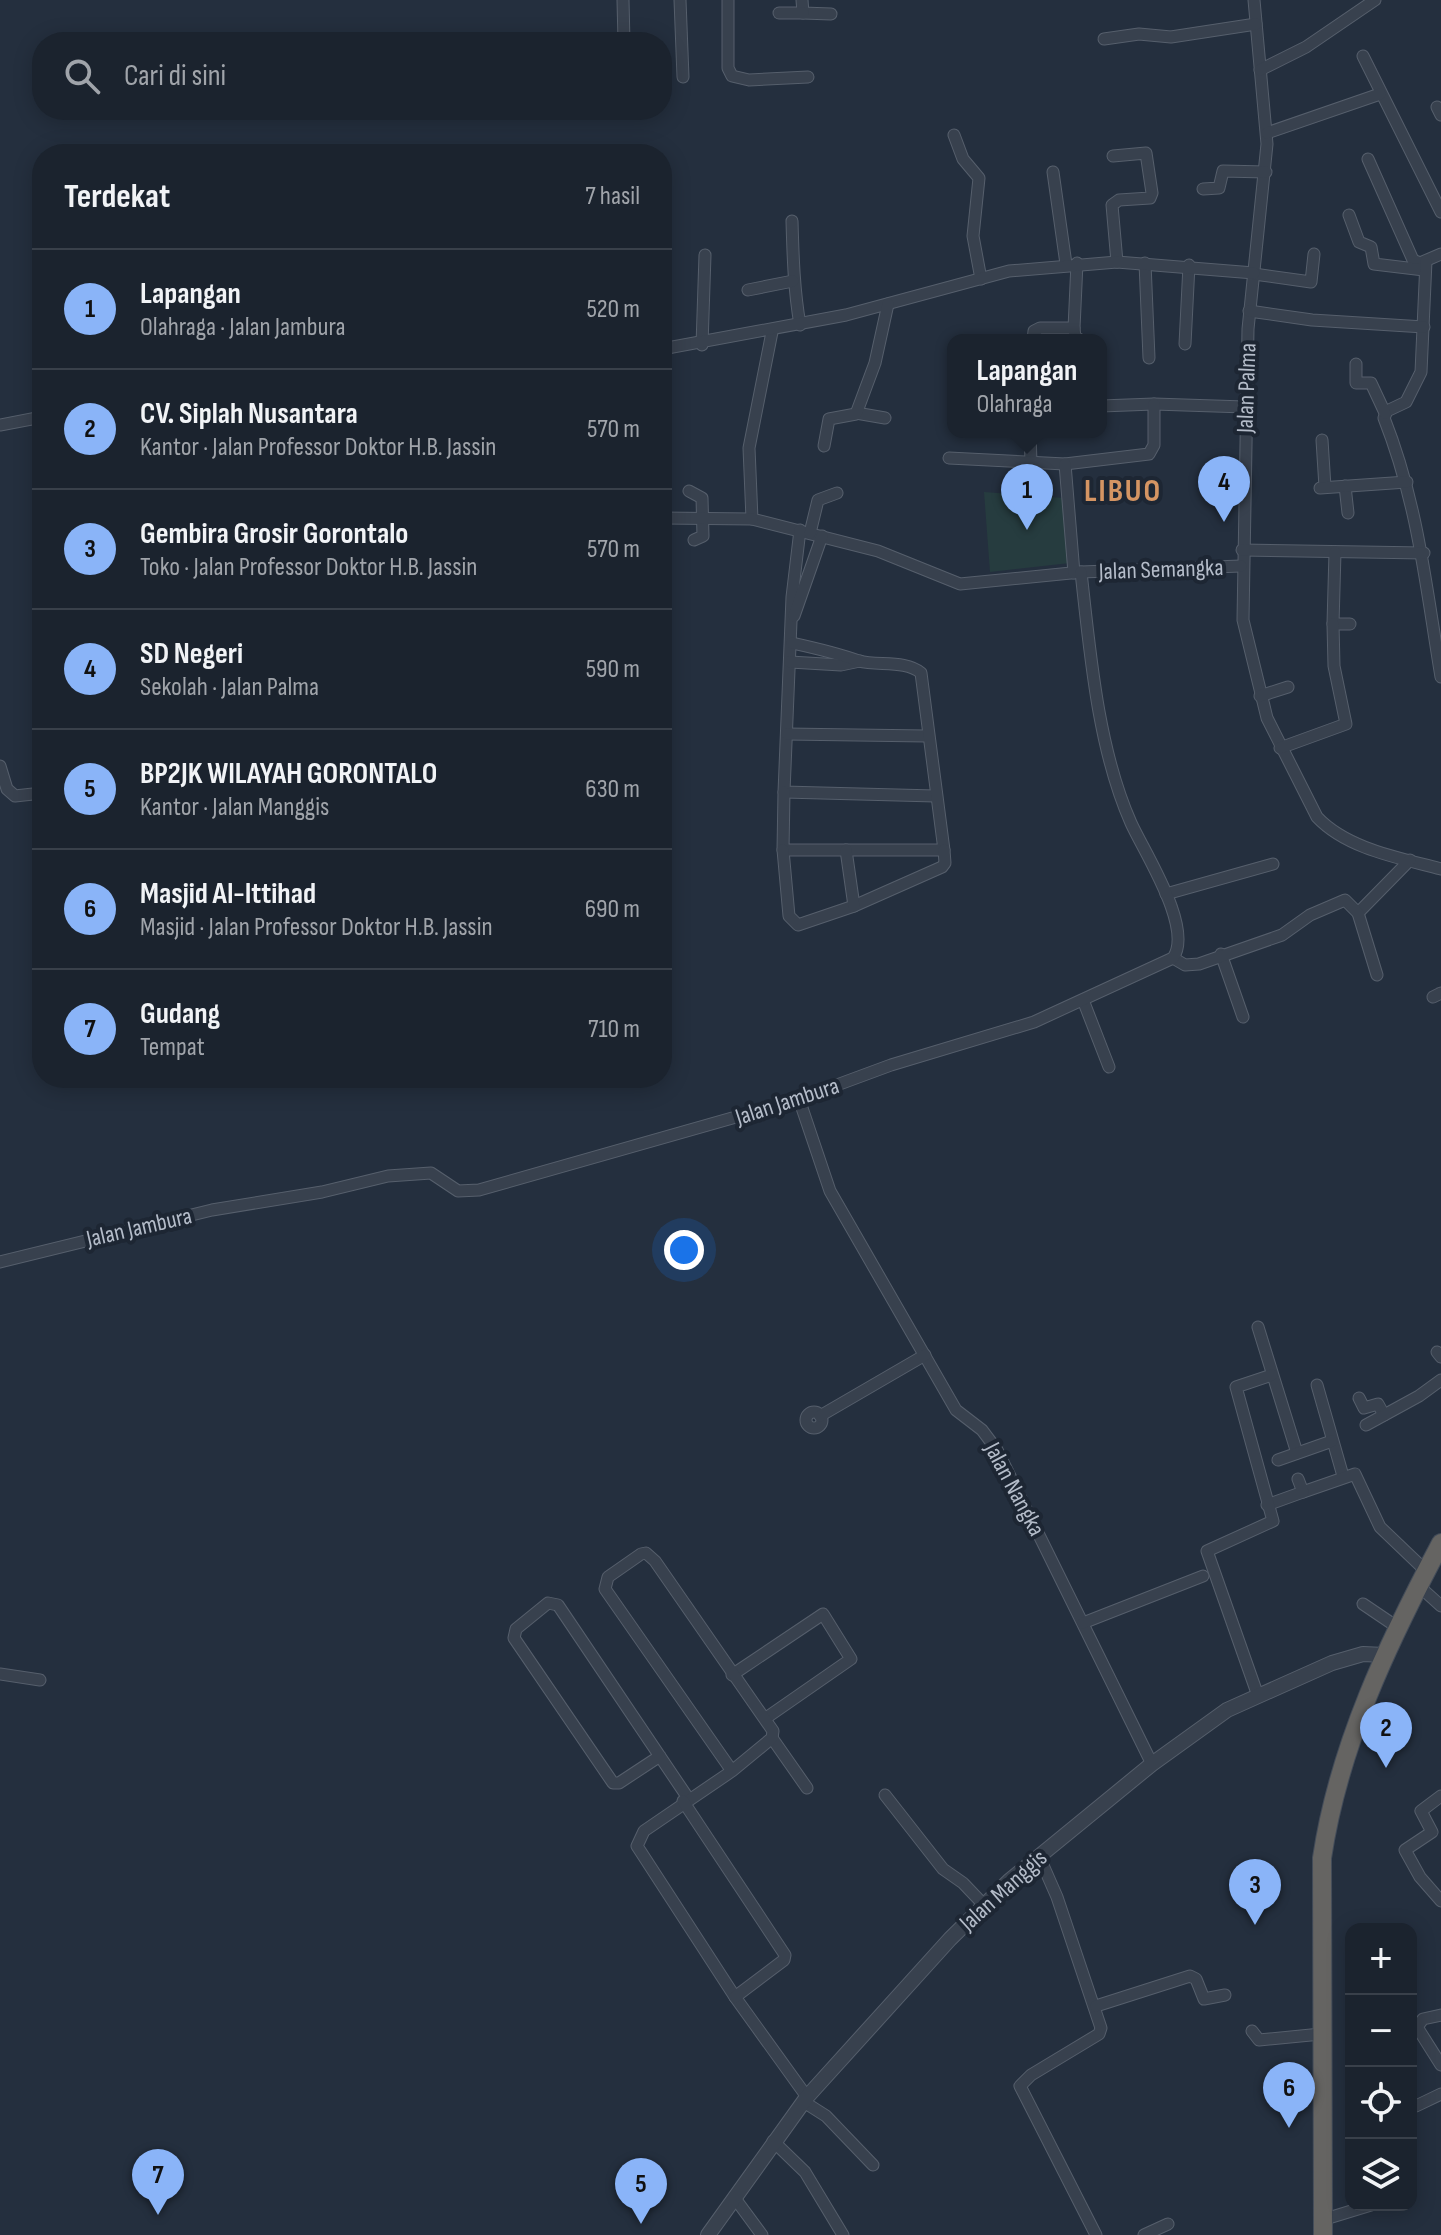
<!DOCTYPE html>
<html lang="id">
<meta charset="utf-8">
<style>
:root{--surface:#1b232e;--page:#282f3a;--text:#f1f3f6;--muted:#a0a4aa;--line:#39404a;--accent:#8ab4f8}
body{margin:0;font-family:"Sofia Sans Condensed",sans-serif;background:var(--page);color:var(--text)}
.controls{position:absolute;right:24px;bottom:24px;display:grid;overflow:hidden;border-radius:16px;box-shadow:0 4px 20px #0003}
.controls button{width:72px;height:72px;display:grid;place-items:center;padding:0;border:0;border-bottom:2px solid var(--line);background:var(--surface);color:var(--text);font:40px sans-serif}
.you{position:absolute;left:684px;top:1250px;width:28px;height:28px;margin:-20px;border:6px solid #fff;border-radius:50%;background:#1a73e8;box-shadow:0 0 0 12px #1a73e833}
.badge{display:grid;place-items:center;width:52px;height:52px;border-radius:50%;background:var(--accent);color:#111;font-size:26px;font-weight:700}
.pin{position:absolute;translate:-50% -66px;filter:drop-shadow(0 2px 4px #0008)}
.pin::after{content:'';position:absolute;top:42px;width:28px;height:24px;background:inherit;clip-path:polygon(0 0,100% 0,50% 100%)}
.popup{position:absolute;left:947px;top:334px;width:160px;height:104px;box-sizing:border-box;display:grid;place-content:center;border-radius:16px;background:var(--surface);filter:drop-shadow(0 2px 6px #0005);font-size:26px;white-space:nowrap;color:var(--muted)}
.popup b{font-size:30px;color:var(--text)}
.popup::after{content:'';position:absolute;left:50%;top:100%;margin-left:-16px;border:16px solid transparent;border-top-color:var(--surface)}
.list{margin:0;padding:0;list-style:none}
h2{display:flex;justify-content:space-between;align-items:center;height:104px;margin:0;padding:0 32px;font-size:34px}
h2 small{font-size:26px;font-weight:400;color:var(--muted)}
.list li{display:grid;grid-template-columns:52px 1fr auto;gap:24px;align-items:center;box-sizing:border-box;height:120px;padding:0 32px;border-top:2px solid var(--line)}
.list b{display:block;font-size:30px;white-space:nowrap}
.list p{margin:0;font-size:26px;white-space:nowrap;color:var(--muted)}
.list em{font-size:26px;font-style:normal;color:var(--muted)}
.icon{flex:none;width:44px;height:44px;fill:none;stroke:currentColor;stroke-width:2;stroke-linecap:round;stroke-linejoin:round}
.map{position:relative;flex:none;width:1441px;height:2235px;overflow:hidden}
.search{position:absolute;background:var(--surface);box-shadow:0 4px 20px #0003;left:32px;top:32px;width:640px;height:88px;display:flex;align-items:center;gap:20px;box-sizing:border-box;padding:0 28px;border-radius:32px;color:var(--muted);font-size:30px}
.panel{position:absolute;background:var(--surface);box-shadow:0 4px 20px #0003;left:32px;top:144px;width:640px;height:944px;border-radius:32px}
.map>svg:first-child{display:block}
.green{fill:#263c3f}
.lines{fill:none;stroke-linecap:round;stroke-linejoin:round}
.minor-casing{stroke:#565f6c;stroke-width:13}
.tertiary-casing{stroke:#565f6c;stroke-width:16}
.trunk-casing{stroke:#434c59;stroke-width:20}
.minor{stroke:#38414e;stroke-width:11}
.tertiary{stroke:#38414e;stroke-width:14}
.trunk{stroke:#656462;stroke-width:18}
.labels{text-anchor:middle;stroke-width:8;stroke-linejoin:round;paint-order:stroke}
.street-label{font-size:24px;fill:#b4bcc9;stroke:#1d2633}
.district-label{font-size:32px;font-weight:bold;letter-spacing:2px;fill:#d59563;stroke:#1d2633}
</style>
<div class="map">
<svg width="1441" height="2235" viewBox="0 0 1441 2235">
<rect width="100%" height="100%" fill="#242f3e"/>
<polygon class="green" points="984,492 1064,498 1070,563 990,572"/>
<g class="lines">
<g class="minor-casing">
<g id="minor">
<polyline points="623,0 624,42"/>
<polyline points="680,0 683,77"/>
<polyline points="728,0 728,68 732,76 749,80 808,77"/>
<polyline points="802,0 803,13 831,14"/>
<path d="M1254,0L1267,144L1248,329L1243,620L1267,718L1317,817C1347,849 1400,858 1441,869"/>
<polyline points="779,13 803,13"/>
<polyline points="1104,39 1139,34 1171,37 1256,24"/>
<polyline points="1363,56 1441,212"/>
<polyline points="1260,70 1306,47 1375,0"/>
<polyline points="1437,107 1441,115"/>
<polyline points="1267,133 1380,94"/>
<polyline points="954,135 963,159 979,178 973,236 981,279"/>
<polyline points="1113,156 1146,153 1152,193 1150,198 1119,200 1112,205 1117,262"/>
<polyline points="1368,159 1413,260 1420,263 1441,254"/>
<polyline points="1053,172 1066,264"/>
<polyline points="1203,189 1219,188 1223,171 1266,172"/>
<polyline points="1349,215 1359,242 1371,247 1374,264 1424,270"/>
<path d="M792,221C793,257 794,290 800,325"/>
<path d="M1426,261L1421,372L1406,402L1387,411L1384,418C1418,504 1426,587 1441,677"/>
<polyline points="1145,263 1149,358"/>
<polyline points="1254,274 1311,282 1314,254"/>
<polyline points="748,290 793,281"/>
<polyline points="1249,311 1312,320 1424,327"/>
<polyline points="1074,328 1075,337 1079,339"/>
<polyline points="772,332 749,448 752,519 878,551 960,584 1081,572 1241,566"/>
<polyline points="1033,340 1034,331 1040,328 1074,328 1077,263"/>
<polyline points="1185,344 1189,265"/>
<polyline points="702,345 705,255"/>
<polyline points="662,349 846,315 1009,271 1117,262 1254,273"/>
<polyline points="1356,364 1356,383 1371,383 1385,413"/>
<polyline points="1101,406 1154,404 1245,407"/>
<polyline points="856,413 885,418"/>
<polyline points="0,425 42,417"/>
<polyline points="1030,432 1031,463"/>
<polyline points="1322,440 1325,487"/>
<polyline points="824,446 829,419 856,414 875,363 888,304"/>
<polyline points="949,458 1065,464 1149,454 1154,445 1154,404"/>
<polyline points="1065,464 1074,573"/>
<polyline points="1345,486 1348,513"/>
<polyline points="1320,488 1407,482"/>
<polyline points="689,491 702,498 703,536 694,540"/>
<polyline points="662,518 752,519"/>
<polyline points="800,530 792,597 784,792 935,796"/>
<polyline points="810,533 818,500 837,493"/>
<polyline points="1242,550 1424,553"/>
<polyline points="1335,552 1333,624 1350,624"/>
<polyline points="794,616 822,536"/>
<polyline points="790,662 841,665 860,661"/>
<polyline points="1260,696 1288,687"/>
<polyline points="787,734 926,736"/>
<polyline points="1280,748 1346,724 1334,666 1333,624"/>
<polyline points="0,766 7,789 15,796 42,793"/>
<path d="M784,792L783,850H944L921,673C906,660 878,666 859,661C837,653 815,648 792,643"/>
<polyline points="783,850 789,916 798,925 854,906 942,867 945,863 944,850"/>
<polyline points="846,850 854,906"/>
<polyline points="1166,894 1273,864"/>
<polyline points="1358,913 1410,860"/>
<polyline points="1221,954 1243,1017"/>
<polyline points="1173,958 1185,965 1199,964 1282,935 1310,915 1345,900 1358,913 1377,975"/>
<polyline points="1433,997 1441,993"/>
<polyline points="1083,1000 1109,1067"/>
<polyline points="799,1099 830,1191 956,1410 982,1430 997,1450 1152,1764"/>
<path d="M0,1262L212,1210L322,1192L388,1176L431,1173L458,1191L479,1190L799,1099L891,1065L1034,1022L1173,958C1194,928 1144,852 1131,823C1098,749 1090,653 1081,572"/>
<polyline points="1258,1327 1297,1453"/>
<polyline points="1437,1352 1441,1357"/>
<polyline points="1317,1385 1343,1476"/>
<polyline points="1359,1398 1364,1408 1378,1404 1384,1415"/>
<circle cx="814" cy="1420" r="8"/>
<polyline points="820,1416 925,1355"/>
<polyline points="1366,1425 1419,1396 1441,1380"/>
<polyline points="1278,1460 1332,1441"/>
<polyline points="1303,1492 1355,1474 1380,1527 1426,1571"/>
<polyline points="1267,1505 1303,1492 1298,1479"/>
<polyline points="1420,1587 1441,1606"/>
<polyline points="1363,1604 1397,1627"/>
<polyline points="1083,1623 1203,1576"/>
<polyline points="0,1674 40,1680"/>
<polyline points="732,1675 823,1614 851,1659 766,1718"/>
<polyline points="1257,1693 1207,1551 1273,1521 1236,1387 1272,1375"/>
<polyline points="772,1738 807,1788"/>
<polyline points="660,1756 619,1783 613,1783 514,1638 516,1629 548,1603 558,1605 688,1798"/>
<polyline points="732,1771 605,1589 608,1577 641,1554 646,1553 655,1561 773,1731 772,1738 732,1771 644,1831 637,1846 735,1997 807,2097"/>
<polyline points="885,1795 943,1869 963,1883 983,1904"/>
<polyline points="1441,1796 1421,1811 1432,1832 1405,1850 1420,1877 1441,1901"/>
<polyline points="683,1801 785,1955 784,1960 735,1997"/>
<polyline points="1039,1856 1057,1897 1101,2028 1099,2034 1031,2075 1020,2086 1096,2235"/>
<polyline points="1096,2006 1190,1976 1196,1979 1204,1999 1225,1995"/>
<polyline points="1441,2015 1423,2019 1417,2027 1441,2065"/>
<polyline points="1252,2031 1259,2040 1321,2034"/>
<polyline points="804,2102 826,2116 873,2165"/>
<polyline points="1416,2106 1441,2094"/>
<polyline points="773,2141 805,2172 843,2235"/>
<polyline points="734,2197 762,2235"/>
<polyline points="1322,2220 1371,2205"/>
<polyline points="1144,2235 1168,2224"/>
</g>
</g>
<g class="tertiary-casing">
<polyline id="tertiary" points="708,2235 807,2097 950,1939 1009,1881 1152,1764 1227,1710 1332,1663 1363,1654 1384,1655"/>
</g>
<g class="trunk-casing">
<path id="trunk" d="M1323,2235L1322,1858C1339,1745 1388,1643 1441,1543"/>
</g>
<use href="#minor" class="minor"/>
<use href="#tertiary" class="tertiary"/>
<use href="#trunk" class="trunk"/>
</g>
<g class="labels">
<g class="street-label">
<text transform="translate(1246 388) rotate(-88)" y="8">Jalan Palma</text>
<text transform="translate(1161 569) rotate(-2)" y="8">Jalan Semangka</text>
<text transform="translate(787 1101) rotate(-18)" y="8">Jalan Jambura</text>
<text transform="translate(139 1227) rotate(-13)" y="8">Jalan Jambura</text>
<text transform="translate(1015 1489) rotate(62)" y="8">Jalan Nangka</text>
<text transform="translate(1003 1890) rotate(-42)" y="8">Jalan Manggis</text>
</g>
<g class="district-label">
<text x="1123" y="501">LIBUO</text>
</g>
</g>
</svg>
<div class="controls">
<button>+</button>
<button>−</button>
<button><svg class="icon" aria-label="locate" viewBox="0 0 24 24"><circle cx="12" cy="12" r="6"/><path d="M12 2v4M12 18v4M2 12h4M18 12h4"/></svg></button>
<button><svg class="icon" aria-label="layers" viewBox="0 0 24 24"><path d="M12 4l9 5-9 5-9-5zM3 14l9 5 9-5"/></svg></button>
</div>
<div class="you"></div>
<div class="pin badge" style="left:1027px;top:530px">1</div>
<div class="popup"><b>Lapangan</b>Olahraga</div>
<div class="pin badge" style="left:1386px;top:1768px">2</div>
<div class="pin badge" style="left:1255px;top:1925px">3</div>
<div class="pin badge" style="left:1224px;top:522px">4</div>
<div class="pin badge" style="left:641px;top:2224px">5</div>
<div class="pin badge" style="left:1289px;top:2128px">6</div>
<div class="pin badge" style="left:158px;top:2215px">7</div>
<div class="search"><svg class="icon" aria-label="search" viewBox="0 0 24 24"><circle cx="10" cy="10" r="6"/><path d="M15 15l6 6"/></svg>Cari di sini</div>
<section class="panel">
<h2>Terdekat<small>7 hasil</small></h2>
<ul class="list">
<li><span class="badge">1</span><div><b>Lapangan</b><p>Olahraga · Jalan Jambura</p></div><em>520 m</em></li>
<li><span class="badge">2</span><div><b>CV. Siplah Nusantara</b><p>Kantor · Jalan Professor Doktor H.B. Jassin</p></div><em>570 m</em></li>
<li><span class="badge">3</span><div><b>Gembira Grosir Gorontalo</b><p>Toko · Jalan Professor Doktor H.B. Jassin</p></div><em>570 m</em></li>
<li><span class="badge">4</span><div><b>SD Negeri</b><p>Sekolah · Jalan Palma</p></div><em>590 m</em></li>
<li><span class="badge">5</span><div><b>BP2JK WILAYAH GORONTALO</b><p>Kantor · Jalan Manggis</p></div><em>630 m</em></li>
<li><span class="badge">6</span><div><b>Masjid Al-Ittihad</b><p>Masjid · Jalan Professor Doktor H.B. Jassin</p></div><em>690 m</em></li>
<li><span class="badge">7</span><div><b>Gudang</b><p>Tempat</p></div><em>710 m</em></li>
</ul>
</section>
</div>
